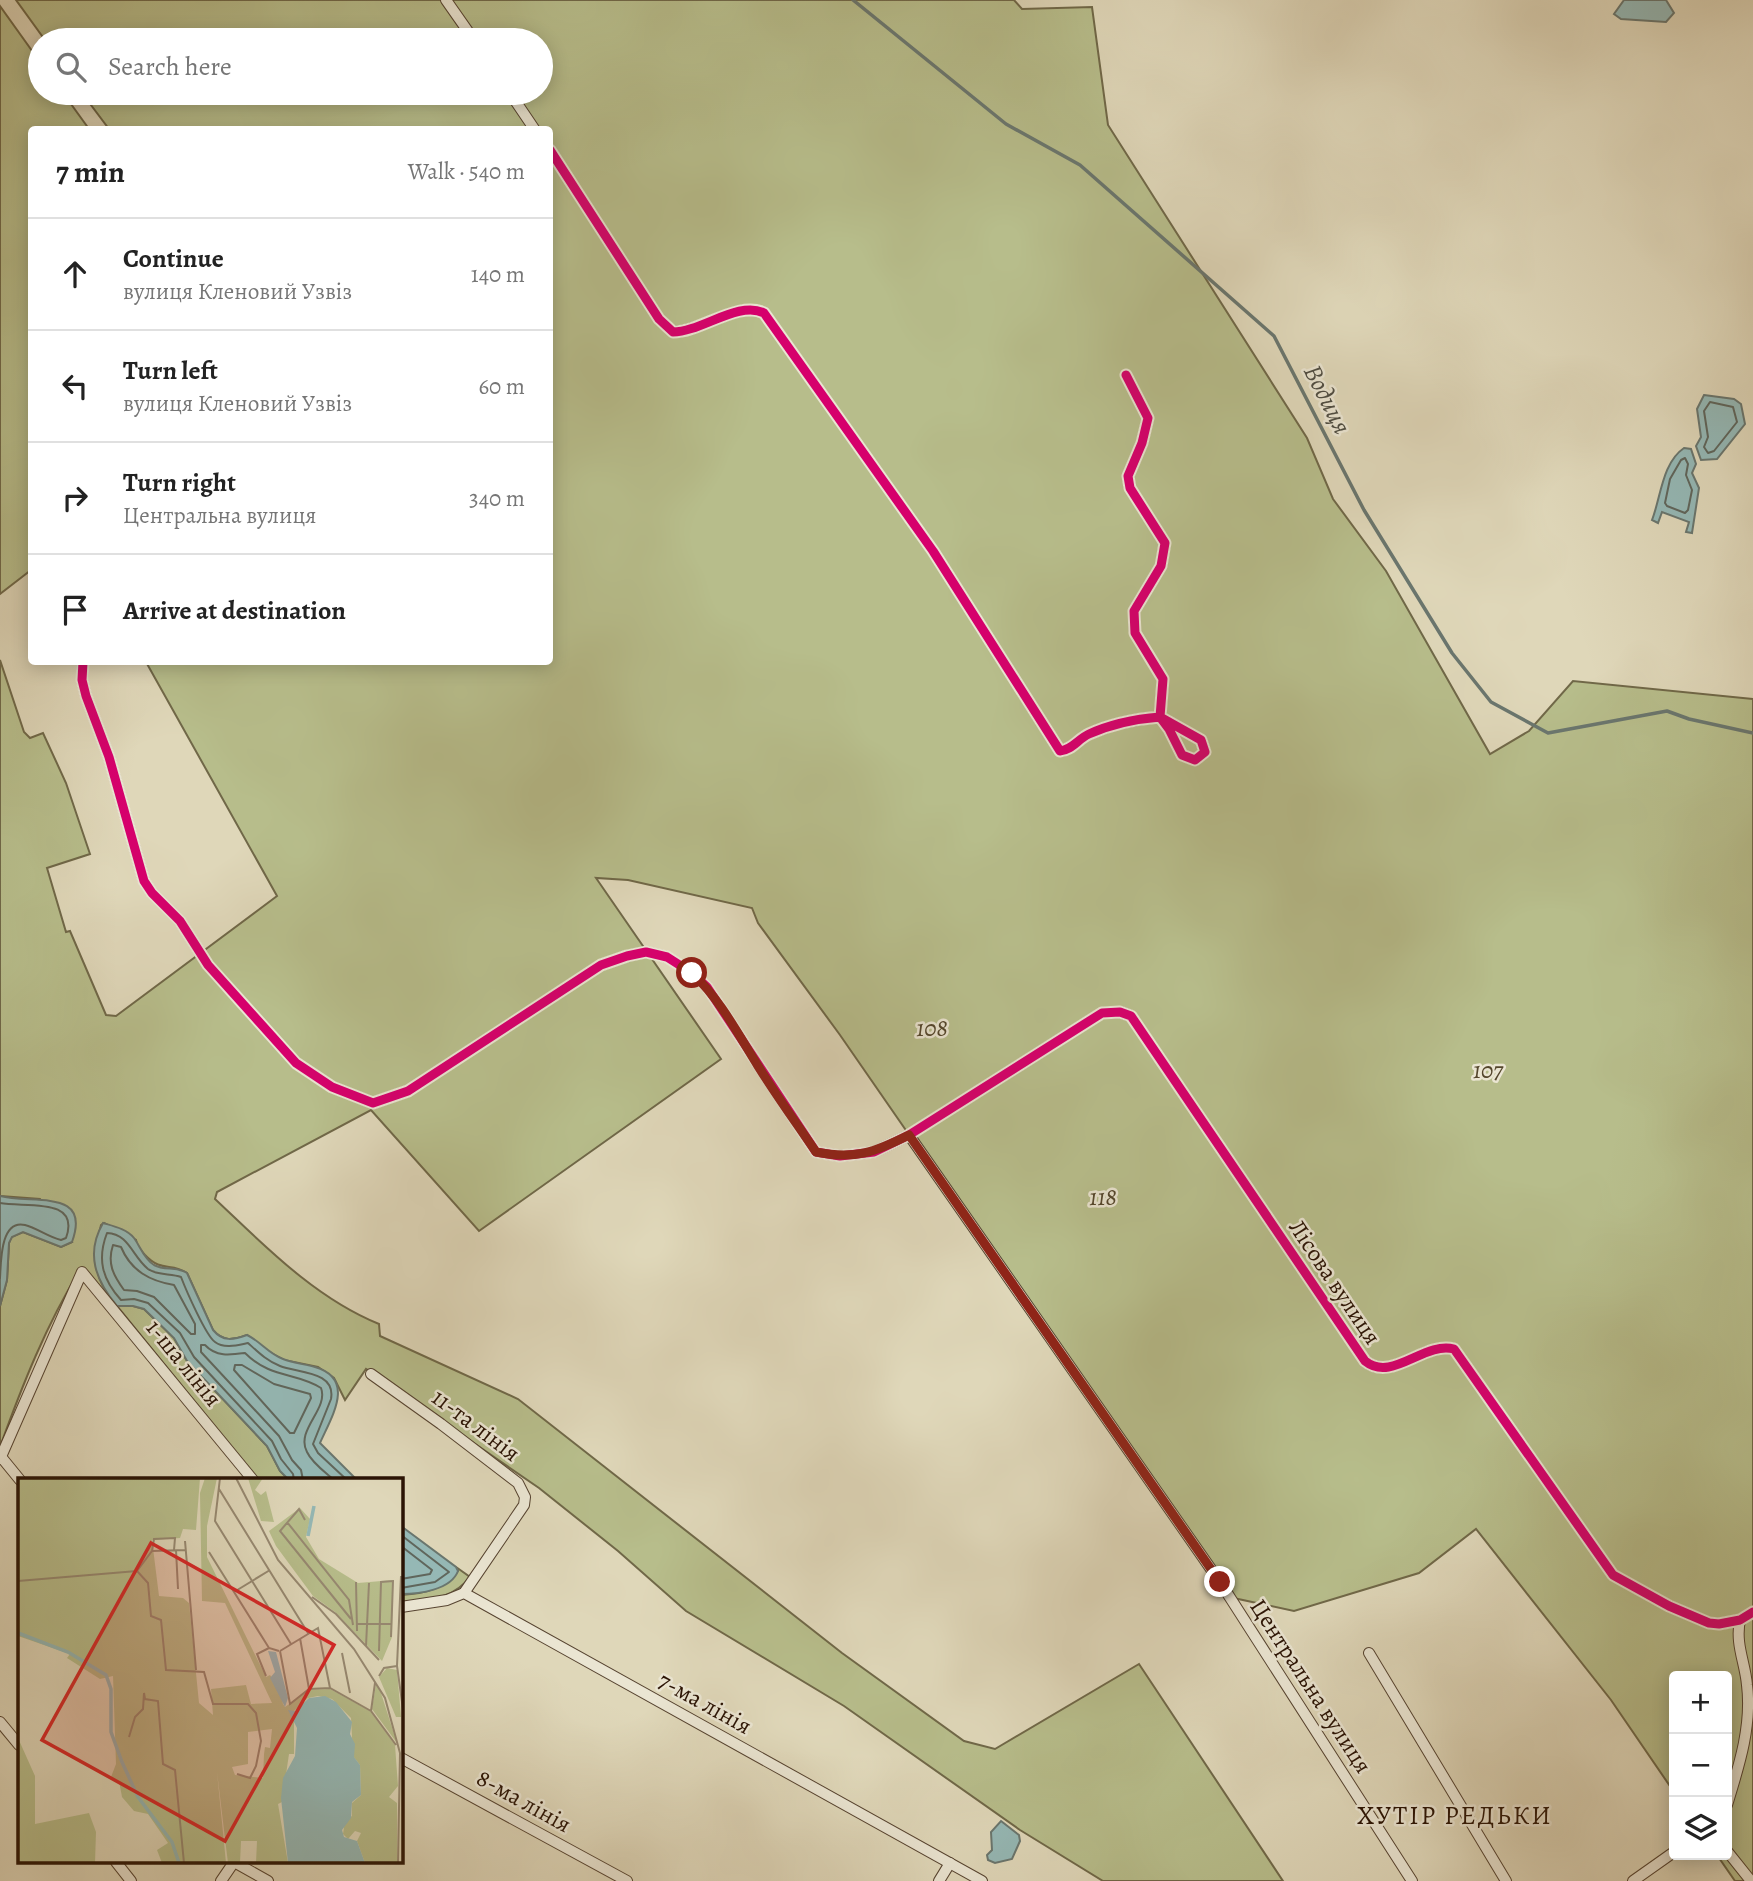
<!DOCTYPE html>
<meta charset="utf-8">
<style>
:root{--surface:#fff;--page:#f2f2f2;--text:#222;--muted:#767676;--line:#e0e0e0}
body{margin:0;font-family:Alegreya,serif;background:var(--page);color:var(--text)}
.controls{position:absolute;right:21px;bottom:21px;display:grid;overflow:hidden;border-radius:7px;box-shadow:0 4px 18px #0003}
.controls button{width:63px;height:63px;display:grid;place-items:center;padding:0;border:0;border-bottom:2px solid var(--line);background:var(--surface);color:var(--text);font:35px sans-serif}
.stop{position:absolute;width:21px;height:21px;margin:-16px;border:5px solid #8f2418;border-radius:50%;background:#fff}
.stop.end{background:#8f2418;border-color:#fff;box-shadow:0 2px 7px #0008}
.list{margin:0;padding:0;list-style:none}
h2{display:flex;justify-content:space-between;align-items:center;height:91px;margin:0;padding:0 28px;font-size:30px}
h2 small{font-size:23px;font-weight:400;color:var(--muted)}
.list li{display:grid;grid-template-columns:46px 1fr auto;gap:21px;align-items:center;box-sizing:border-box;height:112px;padding:0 28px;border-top:2px solid var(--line)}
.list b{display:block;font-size:26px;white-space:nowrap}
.list p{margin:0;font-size:23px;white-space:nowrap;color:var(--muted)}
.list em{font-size:23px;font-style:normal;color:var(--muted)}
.icon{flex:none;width:38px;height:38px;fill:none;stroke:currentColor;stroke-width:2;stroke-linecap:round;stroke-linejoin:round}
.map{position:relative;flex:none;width:1753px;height:1881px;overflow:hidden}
.search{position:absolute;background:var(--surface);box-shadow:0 4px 18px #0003;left:28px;top:28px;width:525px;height:77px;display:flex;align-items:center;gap:18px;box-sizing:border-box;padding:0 24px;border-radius:38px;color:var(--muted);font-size:26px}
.panel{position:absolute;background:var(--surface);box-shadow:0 4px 18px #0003;left:28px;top:126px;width:525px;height:539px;border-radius:7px}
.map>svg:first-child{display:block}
.green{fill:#b7bd8b;stroke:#706848;stroke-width:2}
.water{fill:#95b8b5;stroke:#6a766e;stroke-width:2}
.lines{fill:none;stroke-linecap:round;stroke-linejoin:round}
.shore{stroke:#60665c;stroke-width:2}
.stream{stroke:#6a766e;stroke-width:3.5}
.minor-casing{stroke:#574431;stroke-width:12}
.minor{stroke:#eae5d2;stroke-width:10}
.cycleway-casing{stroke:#eae5d2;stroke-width:13}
.cycleway{stroke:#d6006c;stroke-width:9}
.route{stroke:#8f2418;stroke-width:9}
.labels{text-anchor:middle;stroke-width:5;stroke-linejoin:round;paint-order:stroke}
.park-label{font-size:24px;font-style:italic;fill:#54462c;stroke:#eae5d2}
.street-label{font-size:24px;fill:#2a1304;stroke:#eae5d2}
.water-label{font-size:26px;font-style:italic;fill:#4f4d42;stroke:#eae5d2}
.neighbourhood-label{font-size:26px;letter-spacing:2px;fill:#2a1304;stroke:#eae5d2}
.inset-river{fill:none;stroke:#95b8b5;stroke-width:3.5}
.inset-road{fill:none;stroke:#978971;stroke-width:2}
.view{fill:#d62828;fill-opacity:0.15;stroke:#d62828;stroke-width:3.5}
.inset-edge{fill:none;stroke:#2a1304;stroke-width:3.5}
</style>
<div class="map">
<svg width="1753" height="1881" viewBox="0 0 1753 1881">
<rect width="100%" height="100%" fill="#dfd7b9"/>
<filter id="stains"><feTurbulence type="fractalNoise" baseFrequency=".00286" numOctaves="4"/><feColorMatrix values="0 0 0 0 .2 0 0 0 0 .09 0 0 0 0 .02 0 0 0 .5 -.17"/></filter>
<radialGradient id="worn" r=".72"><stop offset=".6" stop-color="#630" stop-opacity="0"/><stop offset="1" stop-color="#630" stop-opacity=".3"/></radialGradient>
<g class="green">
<path d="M16,0H1014L1022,9L1092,7L1108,125L1307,438L1333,499L1386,571L1490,754L1529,731L1573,681L1753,699V1881H1735L1717,1855H1727V1676H1674V1792L1611,1700L1476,1529L1419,1573L1294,1611L1229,1597L840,1035L758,923L752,908L628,880L596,878L721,1059L479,1231L371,1110L217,1192L215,1199C265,1246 315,1298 379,1324L380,1336L518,1399L842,1653L964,1741L995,1749L1139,1664L1283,1881H1103L1020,1830L844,1706L686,1611L618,1551L539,1488L366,1369L345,1400L334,1378L318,1367L284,1360L269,1352L247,1335C233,1340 223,1342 213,1330L187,1273C171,1262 162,1273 145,1255C140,1249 137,1247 136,1240L104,1223L101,1225C94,1255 92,1273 111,1299L80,1270C46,1325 22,1386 0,1447V1306L7,1280L9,1243L11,1237L23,1232L61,1247L72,1242L40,1199L0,1196V660L24,732L30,738L43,733L66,783L90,854L47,868L66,932L70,931L106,1015L116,1016L277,896L146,662H550V130L109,129L82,93H541V40H45Z"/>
<polygon points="0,6 40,62 40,93 63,93 89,129 32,130 31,570 0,594"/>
<polygon points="117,1306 133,1306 144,1309 174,1338 187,1361 267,1446 280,1471 289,1480 258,1480"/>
<path d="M456,1567L470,1577C452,1600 429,1599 401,1603V1595C422,1594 446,1589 458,1571Z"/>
</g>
<g class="water">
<polygon points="1624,0 1666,0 1674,13 1666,22 1621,19 1614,14"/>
<polygon points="1704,395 1734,399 1741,404 1745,424 1717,459 1701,460 1696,446 1701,437 1697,409"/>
<path d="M1684,448L1691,449L1696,464L1692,473L1699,488L1692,533L1686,532L1689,522L1662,512L1658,523L1652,520C1661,497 1662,463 1684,448Z"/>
<path d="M0,1196C31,1205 92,1187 72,1242L61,1247L23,1232L12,1237L9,1243L7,1280L0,1306Z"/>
<path d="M103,1223C113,1226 127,1229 134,1238C140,1246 144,1259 154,1265C165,1271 176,1266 187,1273L213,1330C223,1342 233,1340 247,1335C260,1341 269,1354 283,1359C293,1363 304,1364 315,1367C356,1379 332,1416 320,1443L357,1480H289L280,1471L267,1446L187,1361L174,1338L144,1309L133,1306H117C96,1281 85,1254 103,1223Z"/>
<path d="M401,1526L456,1567L458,1571C451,1590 419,1594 401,1594Z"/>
<polygon points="1001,1821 1019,1835 1020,1841 1012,1859 995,1863 988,1860 987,1855 992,1850 991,1832"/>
</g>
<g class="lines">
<g class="shore">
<polygon points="1710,402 1733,407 1737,422 1714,451 1708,453 1704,447 1708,437 1704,411"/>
<polygon points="1685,458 1688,464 1686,475 1692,490 1688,510 1685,513 1667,506 1665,503 1670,479 1681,460"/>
<path d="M0,1203C24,1208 81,1196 66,1238L61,1240C48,1237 37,1228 25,1225C0,1219 1,1263 0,1278"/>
<path d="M113,1245L121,1247C131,1271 150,1281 174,1285L195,1324V1334H191L154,1297L137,1291L124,1290C113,1275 107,1263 113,1245Z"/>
<polygon points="242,1365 274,1384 310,1394 311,1398 294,1433 290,1433 234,1370 235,1365"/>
<path d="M294,1480L293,1474L281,1459L272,1441L194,1357L180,1333L148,1303L134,1299L121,1300C102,1279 97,1259 107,1233C129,1234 132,1256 148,1269C158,1276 171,1273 181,1277C186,1290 206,1336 215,1342C224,1349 238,1345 248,1343C258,1352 267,1361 280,1366C298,1373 336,1371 331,1399L313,1444L318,1453L347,1480"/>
<path d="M303,1480L301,1470L292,1460L279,1436L201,1352V1345H205C216,1357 230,1355 245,1353C271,1379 296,1372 321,1388C329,1409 295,1430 307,1452C312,1463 325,1472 334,1480"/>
<polyline points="401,1535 449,1572 435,1582 401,1588"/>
<polyline points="401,1546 432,1570 430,1574 401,1579"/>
</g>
<polyline class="stream" points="853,0 1006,124 1080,165 1274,336 1364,510 1452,653 1491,702 1548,733 1667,711 1689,719 1753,733"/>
<g class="minor-casing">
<g id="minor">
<polyline points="446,0 474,40"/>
<polyline points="510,93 535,130"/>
<path d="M550,150L659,319L673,332C701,332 739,300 764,313L933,551L1060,751C1072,750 1078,739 1089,734C1111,724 1135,719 1160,717L1169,729L1182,755L1195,760L1205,752L1201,740L1160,717L1163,679L1135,633L1134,611L1161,566L1165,543L1130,488L1128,476L1142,443L1148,418L1126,375"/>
<path d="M83,662L82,680L86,696L109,757L144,881L152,893L180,921L208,965L296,1063L332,1087L373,1103L408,1091L601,965L627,956L646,952L667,957L692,973L707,987L816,1152L840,1156L874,1152L909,1135L1102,1013L1120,1012L1131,1016L1365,1361C1392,1383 1424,1341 1454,1349L1613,1575L1669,1606L1709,1623L1719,1624L1740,1620L1753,1612"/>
<polyline points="909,1135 1220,1582 1412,1881"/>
<polyline points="371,1374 441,1424 518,1483 525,1497 524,1505 464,1593"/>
<polyline points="2,1458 20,1480"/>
<polyline points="0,1459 82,1272 253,1480"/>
<polyline points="401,1607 447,1600 464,1593 982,1881"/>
<polyline points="1369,1653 1506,1881"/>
<polyline points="0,1722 19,1745"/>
<polyline points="401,1758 627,1881"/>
<path d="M1727,1805C1739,1766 1752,1726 1747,1685C1745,1662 1735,1644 1740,1620"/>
<polyline points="1727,1851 1751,1881"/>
<polyline points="116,1862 131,1881"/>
<polyline points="234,1862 268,1881"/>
<polyline points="221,1881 234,1862"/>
<polyline points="939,1881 950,1863"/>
<polyline points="1633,1881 1674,1852"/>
</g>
</g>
<use href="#minor" class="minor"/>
<g class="cycleway-casing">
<g id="cycleway">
<path d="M550,150L659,319L673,332C701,332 739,300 764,313L933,551L1060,751C1072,750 1078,739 1089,734C1111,724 1135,719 1160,717L1169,729L1182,755L1195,760L1205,752L1201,740L1160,717L1163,679L1135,633L1134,611L1161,566L1165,543L1130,488L1128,476L1142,443L1148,418L1126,375"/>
<path d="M83,662L82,680L86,696L109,757L144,881L152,893L180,921L208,965L296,1063L332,1087L373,1103L408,1091L601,965L627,956L646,952L667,957L692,973L707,987L816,1152L840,1156L874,1152L909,1135L1102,1013L1120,1012L1131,1016L1365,1361C1392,1383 1424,1341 1454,1349L1613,1575L1669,1606L1709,1623L1719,1624L1740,1620L1753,1612"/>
</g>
</g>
<use href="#cycleway" class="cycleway"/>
</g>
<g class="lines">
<path class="route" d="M692,973C720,999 738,1034 758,1066C776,1095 797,1124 816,1152C855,1160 875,1152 909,1135L1220,1582"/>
</g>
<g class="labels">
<g class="park-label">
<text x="932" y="1036">108</text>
<text x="1488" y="1078">107</text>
<text x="1103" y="1205">118</text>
</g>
<g class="street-label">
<text transform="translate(1335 1282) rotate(56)" y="8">Лісова вулиця</text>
<text transform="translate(184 1363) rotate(51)" y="8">1-ша лінія</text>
<text transform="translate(476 1425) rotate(37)" y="8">11-та лінія</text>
<text transform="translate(1311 1686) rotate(57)" y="8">Центральна вулиця</text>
<text transform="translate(705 1703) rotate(29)" y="8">7-ма лінія</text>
<text transform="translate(524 1801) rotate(29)" y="8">8-ма лінія</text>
</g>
<g class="water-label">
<text transform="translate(1328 399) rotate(63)" y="9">Водиця</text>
</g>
<g class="neighbourhood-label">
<text x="1455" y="1824">ХУТІР РЕДЬКИ</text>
</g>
</g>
<g transform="translate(18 1478)">
<rect width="385" height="385" fill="#dfd7b9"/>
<path d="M0,0H182L178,52L165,51L162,60L134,62L141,118L165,120L171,125L181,225L195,237L193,211L228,207L233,226L254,225L207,125L184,123L182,15L187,0H199L189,48V79L248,199L252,197L262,211L265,226L267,229L291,212L312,211L352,233L377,267L380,308L371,319L379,325V385H347L339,363L343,355L337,353L330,361L325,356L327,343L334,338V325L343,317L342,287L335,278L333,240L314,221L300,218L290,220L276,233V276H271L264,324L260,326L270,385H238L239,363H223L222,385H210L199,294L208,385H144L139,372L150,365L130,336L116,333L104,319L101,303L93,299L98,286L95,198L82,201L49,180L52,176L0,158ZM254,251L252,270L247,269L246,276L245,300L217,297L214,289L230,286V254ZM230,0H245L237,12L243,17L248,13L256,44L243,43ZM282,30L292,41L288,59L301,81L340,105L375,102L374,159L364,183L317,134L295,118L258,68L251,53ZM369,190L379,192L383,239H378L361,199ZM358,206L362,212L379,265L354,231ZM0,260L17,298V346L71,335L78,354L77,385H0Z" fill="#b7bd8b" fill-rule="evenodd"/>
<path d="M250,173L258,174L270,220L267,229L252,200L257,194ZM307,218L318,224L334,244L332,256L337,266L336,279L342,287L343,317L334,324L333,340L324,352L326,359L339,363L347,385H270L263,320L265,300L277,278L279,250L270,232L277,233L291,220Z" fill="#95b8b5"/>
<path class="inset-river" d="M290,58L296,28M0,155L50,174L88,197L93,211V254L104,284L120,319L154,364L161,385"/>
<path class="inset-road" d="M202,0L197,43L273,166M218,0L260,82L336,171L367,220L382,275L380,385M201,11L290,155M287,42L281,31L262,53L333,141M269,44L331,122L335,147M167,63L178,192M158,72L160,111M134,73L136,61L157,60L156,72M191,74L251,170L261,173M119,93L130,105L133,138L143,142L148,192L186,194L195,226H230L238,235L243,263L238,288L232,300L219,296M119,93L134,73L167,72M383,98L379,188L385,231M0,103L119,93M338,104L339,153M216,114L252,92M294,119L318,136L361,182M339,146H373M282,160L291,211M348,168L351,105M262,173L272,226L291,211L312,210L353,233M262,173L300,150L312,210M361,173L363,104L375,103L373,159M324,175L332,215M248,198L239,176L251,170M361,198L366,190L379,188M357,205L353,233L378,267M111,259L117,239L125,231L126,215L127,221L140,223L145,286L157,292L166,385"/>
<path class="view" d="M133,65L316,167L207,363L24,262Z"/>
<rect width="385" height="385" class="inset-edge"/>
</g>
<rect width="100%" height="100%" filter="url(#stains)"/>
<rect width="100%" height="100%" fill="url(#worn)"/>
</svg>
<div class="controls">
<button>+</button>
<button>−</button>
<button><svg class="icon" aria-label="layers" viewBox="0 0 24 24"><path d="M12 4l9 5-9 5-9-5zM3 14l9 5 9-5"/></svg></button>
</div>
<div class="stop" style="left:692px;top:973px"></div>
<div class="stop end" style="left:1220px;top:1582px"></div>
<div class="search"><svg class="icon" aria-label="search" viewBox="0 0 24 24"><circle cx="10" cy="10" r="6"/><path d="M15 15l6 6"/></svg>Search here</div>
<section class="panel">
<h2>7 min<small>Walk · 540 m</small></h2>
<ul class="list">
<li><svg class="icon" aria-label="ahead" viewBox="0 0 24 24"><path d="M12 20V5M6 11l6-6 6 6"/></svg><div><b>Continue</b><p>вулиця Кленовий Узвіз</p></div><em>140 m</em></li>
<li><svg class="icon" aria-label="left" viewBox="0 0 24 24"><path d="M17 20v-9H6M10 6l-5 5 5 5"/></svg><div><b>Turn left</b><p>вулиця Кленовий Узвіз</p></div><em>60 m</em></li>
<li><svg class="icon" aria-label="right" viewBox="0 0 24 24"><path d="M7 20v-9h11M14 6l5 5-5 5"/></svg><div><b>Turn right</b><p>Центральна вулиця</p></div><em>340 m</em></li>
<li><svg class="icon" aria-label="arrive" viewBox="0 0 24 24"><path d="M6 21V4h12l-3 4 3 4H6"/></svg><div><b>Arrive at destination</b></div></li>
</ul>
</section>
</div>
